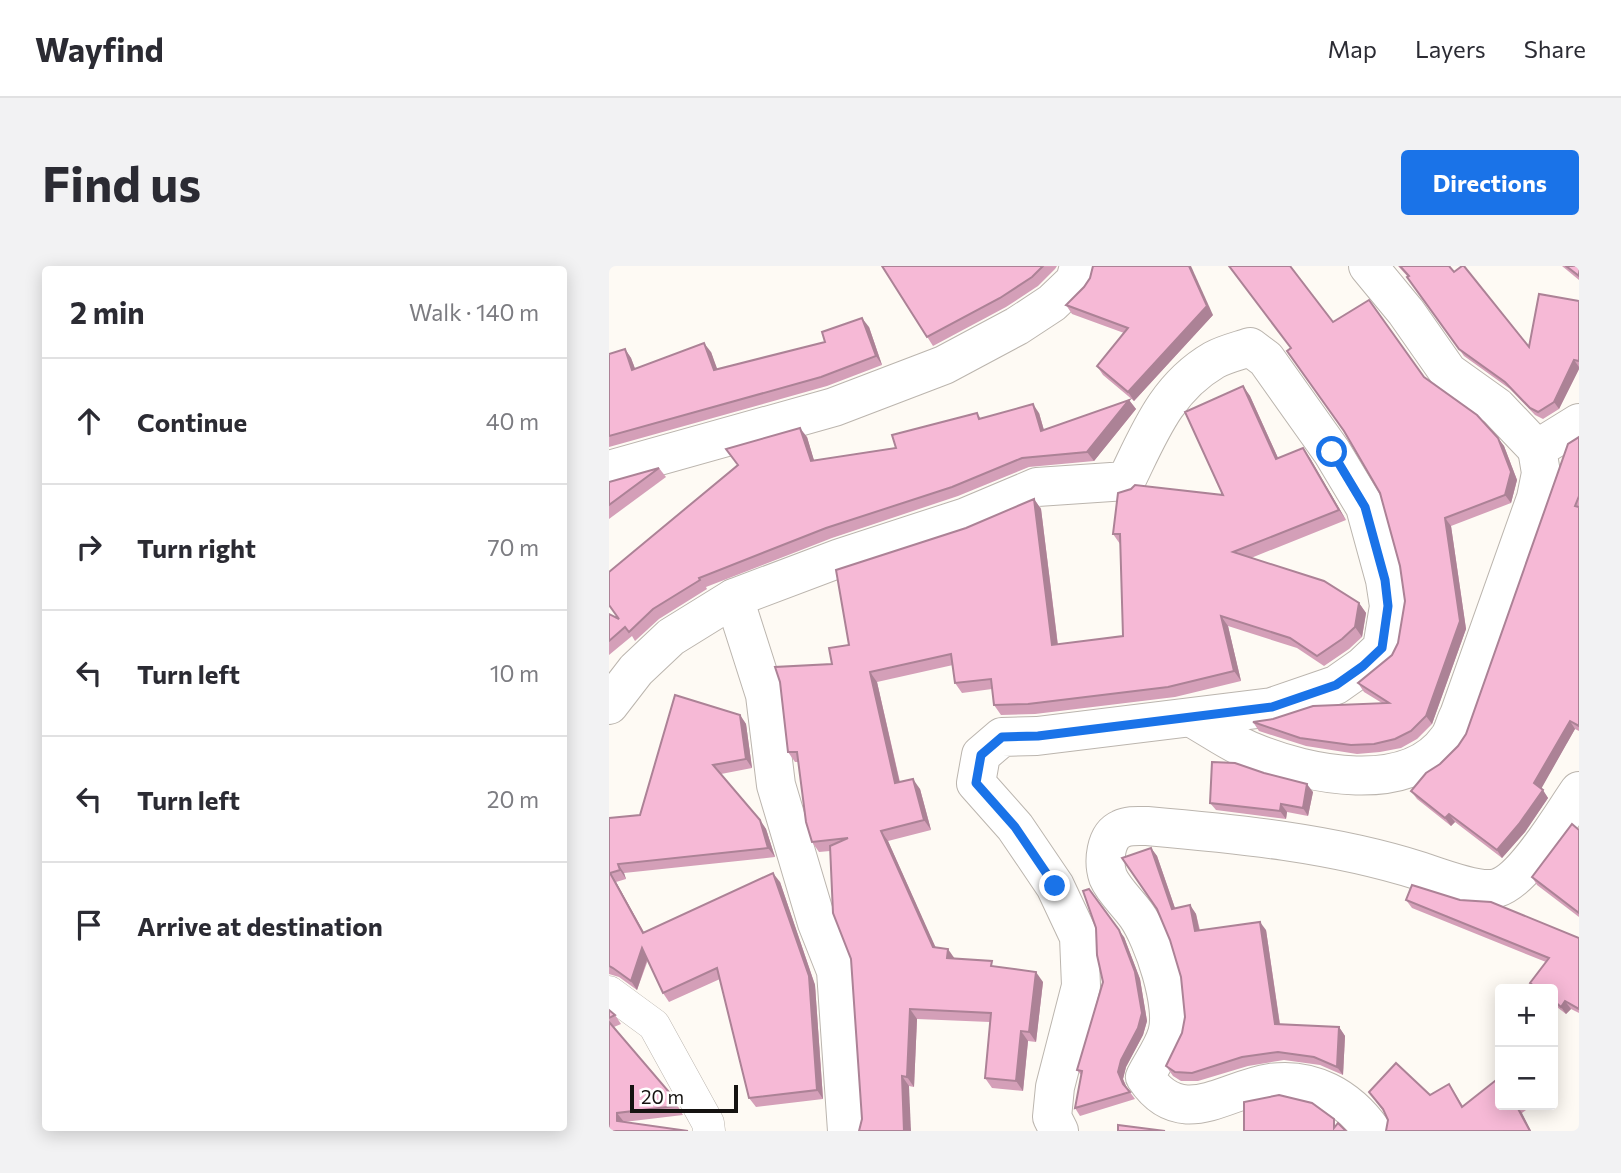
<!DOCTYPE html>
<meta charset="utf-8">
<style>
:root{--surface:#fff;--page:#f2f2f3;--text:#2b2b33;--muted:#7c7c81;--line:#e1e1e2;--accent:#1a73e8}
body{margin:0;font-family:Commissioner,sans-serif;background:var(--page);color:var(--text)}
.controls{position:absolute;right:21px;bottom:21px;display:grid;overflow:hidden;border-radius:7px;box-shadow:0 4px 18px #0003}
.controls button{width:63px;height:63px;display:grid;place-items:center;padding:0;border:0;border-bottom:2px solid var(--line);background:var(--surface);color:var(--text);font:35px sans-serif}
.scale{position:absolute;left:21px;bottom:18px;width:108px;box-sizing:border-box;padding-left:7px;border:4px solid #151311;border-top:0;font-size:19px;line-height:24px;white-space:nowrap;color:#151311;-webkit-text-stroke:5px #fff;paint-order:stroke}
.stop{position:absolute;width:21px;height:21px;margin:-16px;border:5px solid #1a73e8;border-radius:50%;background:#fff}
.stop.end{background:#1a73e8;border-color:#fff;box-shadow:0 2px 7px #0008}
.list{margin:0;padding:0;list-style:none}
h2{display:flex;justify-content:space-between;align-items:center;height:91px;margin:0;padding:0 28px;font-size:30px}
h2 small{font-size:23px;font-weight:400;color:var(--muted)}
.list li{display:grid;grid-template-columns:46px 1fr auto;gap:21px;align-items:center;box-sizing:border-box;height:126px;padding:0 28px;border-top:2px solid var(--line)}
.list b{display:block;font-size:26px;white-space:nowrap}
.list em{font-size:23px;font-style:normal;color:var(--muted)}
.icon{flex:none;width:38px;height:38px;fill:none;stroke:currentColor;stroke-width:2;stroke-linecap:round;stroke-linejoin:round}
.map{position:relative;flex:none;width:970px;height:865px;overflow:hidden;border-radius:7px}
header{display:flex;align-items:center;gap:42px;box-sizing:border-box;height:98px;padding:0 35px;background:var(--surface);border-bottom:2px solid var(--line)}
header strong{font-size:33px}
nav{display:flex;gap:38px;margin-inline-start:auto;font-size:24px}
.intro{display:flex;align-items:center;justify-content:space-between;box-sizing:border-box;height:168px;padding:0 42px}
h1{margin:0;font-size:49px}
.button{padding:18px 32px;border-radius:7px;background:var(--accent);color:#fff;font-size:24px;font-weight:700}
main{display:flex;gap:42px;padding:0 42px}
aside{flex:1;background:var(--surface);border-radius:7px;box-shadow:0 4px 18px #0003}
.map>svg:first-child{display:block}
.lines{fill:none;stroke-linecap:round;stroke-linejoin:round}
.pedestrian-casing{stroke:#bbb5ae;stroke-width:33}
.minor-casing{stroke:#bbb5ae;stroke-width:40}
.tertiary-casing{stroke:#bbb5ae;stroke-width:40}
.pedestrian{stroke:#fff;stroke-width:32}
.minor{stroke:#fff;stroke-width:38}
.tertiary{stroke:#fff;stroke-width:38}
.wall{fill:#d49fb8}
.shaded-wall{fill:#ac8296}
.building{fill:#f6b9d6;stroke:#ac8296;stroke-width:2}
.route{stroke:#1a73e8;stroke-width:9}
</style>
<header>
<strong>Wayfind</strong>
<nav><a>Map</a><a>Layers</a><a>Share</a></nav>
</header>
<div class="intro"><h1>Find us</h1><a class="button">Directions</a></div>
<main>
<aside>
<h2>2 min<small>Walk · 140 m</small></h2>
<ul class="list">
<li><svg class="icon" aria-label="ahead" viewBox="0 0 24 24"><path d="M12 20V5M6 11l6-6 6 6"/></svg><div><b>Continue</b></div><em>40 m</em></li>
<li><svg class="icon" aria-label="right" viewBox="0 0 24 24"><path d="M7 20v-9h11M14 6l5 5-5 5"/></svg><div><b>Turn right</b></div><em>70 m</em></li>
<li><svg class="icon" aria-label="left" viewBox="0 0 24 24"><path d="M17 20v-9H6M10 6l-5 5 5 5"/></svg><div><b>Turn left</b></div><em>10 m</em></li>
<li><svg class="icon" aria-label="left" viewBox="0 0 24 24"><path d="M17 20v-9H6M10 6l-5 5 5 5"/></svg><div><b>Turn left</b></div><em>20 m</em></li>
<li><svg class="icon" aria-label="arrive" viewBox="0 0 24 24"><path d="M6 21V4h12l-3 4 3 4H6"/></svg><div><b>Arrive at destination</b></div></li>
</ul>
</aside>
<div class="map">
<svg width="970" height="865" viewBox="0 0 970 865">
<rect width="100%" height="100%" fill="#fefaf4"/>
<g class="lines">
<g class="pedestrian-casing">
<polyline id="pedestrian" points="0,726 45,759 99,857 100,865"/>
</g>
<g class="minor-casing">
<g id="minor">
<polyline points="759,0 797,46 839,106 888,141 928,183"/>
<polyline points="0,204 225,141 335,99 408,60 443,37 466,15 470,0"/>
<polyline points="125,332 156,429 167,519 208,657 227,705 238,865"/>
<path d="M583,452C603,463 623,478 644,486C699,509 799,530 839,473C844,467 846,456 850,449L927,232L932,207L928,183L970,157"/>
<path d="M763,865C739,831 703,811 661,817C615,824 572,865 536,811C543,797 554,782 558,768C567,740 544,673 528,650C519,637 505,625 499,611C494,596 496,570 512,563C520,559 529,560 538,560C629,568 723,577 811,605C829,611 870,627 888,622C916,614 953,549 970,525"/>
</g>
</g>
<g class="tertiary-casing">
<path id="tertiary" d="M0,439L27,404L62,371L125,332L231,292L357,251L428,221L517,215C540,168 557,122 605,94C616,88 629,85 641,81L657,93L723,186L756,241L776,314L780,340L773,382L754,400L727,419L663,441L428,470L393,471L372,489L367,517L406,561L446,620L470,671L472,720L446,821L443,851L450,865"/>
</g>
<use href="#pedestrian" class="pedestrian"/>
<use href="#minor" class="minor"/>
<use href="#tertiary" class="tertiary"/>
</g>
<g class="wall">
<polygon points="273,0 448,0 446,3 429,20 397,41 324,80"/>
<polygon points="789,0 840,0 920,81 970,35 970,103 950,143 934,153 926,149 901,123 855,90 798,11 799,11"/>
<polygon points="953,0 970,0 970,14"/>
<polygon points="481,12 604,49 525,135 494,109 488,100 515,67 463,48 457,39 475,21"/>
<polygon points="724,56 815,111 889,172 895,180 908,214 902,237 842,260 857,363 823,458 808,473 792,482 771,486 748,488 697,480 650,465 644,456 773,437 755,426 749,417 783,389 789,377 796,335 791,300 771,227 735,166 681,82"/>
<polygon points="260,61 273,99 218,120 0,181 0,88 16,83 22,92 26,103 102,86 108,104 216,76"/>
<polygon points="634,120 641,130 669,192 694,182 737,254 642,292 750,337 757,347 753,371 740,383 715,400 688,382 619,360 632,415 566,431 426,448 392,449 385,439 383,423 353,427 346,417 344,399 268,416 291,516 311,523 322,564 279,575 326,681 346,693 387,701 434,716 427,776 419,775 414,825 383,822 376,812 381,756 308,753 305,821 300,820 251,864 253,853 242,693 221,585 210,586 203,576 189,496 186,496 179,486 223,398 357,262 425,233 432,243 449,379 514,370 511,278 504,268 614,229"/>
<polygon points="520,134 527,143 485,195 420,201 349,230 223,272 97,321 98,323 50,353 26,375 23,370 0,389 0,348 10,353 129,199 117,183 198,171 205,195 287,182 368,147 372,153 430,147 435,164"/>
<polygon points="970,171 970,465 966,463 932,522 939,532 916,566 893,592 846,556 842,560 808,533 802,525 849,480 857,468"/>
<polygon points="50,202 57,211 0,253 0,216"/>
<polygon points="131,449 137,458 143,502 112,508 151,554 157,563 166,591 15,607 17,613 7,616 35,666 171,616 206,719 214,833 147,841 140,832 111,713 60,736 54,727 39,694 28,724 10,711 0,708 0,552 31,549"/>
<polygon points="655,507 704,526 699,550 678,546 677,553 607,544 601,537"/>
<polygon points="970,564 970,651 928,619 923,611"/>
<polygon points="542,582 548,590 566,642 581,639 587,648 591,664 657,664 671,758 730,761 736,770 734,809 711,799 675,794 639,800 589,815 572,815 564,810 557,800 573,767 576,751 572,711"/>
<polygon points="797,634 970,672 970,747 962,743 957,748 944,738 944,723 925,723 921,717 937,696 803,642"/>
<polygon points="515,671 531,713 538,755 534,769 517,801 514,813 518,822 526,833 471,850 466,842 472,809 468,804"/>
<polygon points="0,744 6,749 12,758 5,761 66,835 74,849 15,856 0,865"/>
<polygon points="840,818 854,840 920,839 921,841 913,847 779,854 775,846 760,826 821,829"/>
</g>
<g class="shaded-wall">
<polygon points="580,0 582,0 604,49 525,135 519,126"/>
<polygon points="253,52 260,61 273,99 267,90"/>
<polygon points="95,77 102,86 112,113 105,104"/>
<polygon points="16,83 22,92 30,113 23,104"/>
<polygon points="965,94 970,101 970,103 950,143 945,136"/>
<polygon points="634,120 641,130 674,203 667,193"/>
<polygon points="520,134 527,143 485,195 478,186"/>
<polygon points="424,138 430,147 438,175 432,165"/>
<polygon points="191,162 198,171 208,204 202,195"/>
<polygon points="889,172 895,180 908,214 902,237 896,229"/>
<polygon points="694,182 701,192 737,254 730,244"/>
<polygon points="425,233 432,243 450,389 443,379"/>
<polygon points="836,252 842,260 857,363 823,458 817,450"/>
<polygon points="750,337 757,347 753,371 746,361"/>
<polygon points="612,350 619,360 632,415 625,405"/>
<polygon points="261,406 268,416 293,527 286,517"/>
<polygon points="131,449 137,458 143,502 137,493"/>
<polygon points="961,455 966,463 931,525 925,517"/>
<polygon points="304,513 311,523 322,564 315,554"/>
<polygon points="698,518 704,526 699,550 694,542"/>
<polygon points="934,524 939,532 916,566 893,592 888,584"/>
<polygon points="672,538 678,546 677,553 671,545"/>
<polygon points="840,548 846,556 842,560 836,552"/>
<polygon points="151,554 157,563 166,591 159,582"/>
<polygon points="272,565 279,575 331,691 324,681"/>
<polygon points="542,582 548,590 569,651 563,643"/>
<polygon points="9,598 15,607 17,613 11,604"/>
<polygon points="1,607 7,616 40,676 34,667"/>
<polygon points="164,607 171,616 206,719 214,833 208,824"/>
<polygon points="581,639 587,648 592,673 586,665"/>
<polygon points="651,656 657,664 672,767 666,758"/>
<polygon points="510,664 515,671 531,713 538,755 534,769 517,801 514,813 519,825 514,818 509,806"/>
<polygon points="33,682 39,691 28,724 22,715"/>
<polygon points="339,683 346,693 338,692"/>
<polygon points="427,706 434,716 427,776 420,766"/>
<polygon points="956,735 962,743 957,748 952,741"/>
<polygon points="301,743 308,753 305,821 298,811"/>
<polygon points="730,761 736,770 734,809 728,801"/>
<polygon points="412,765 419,775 414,825 407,815"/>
<polygon points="293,810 300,820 302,865 295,865"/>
<polygon points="907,839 913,847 922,865 921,865"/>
<polygon points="8,847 15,856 8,855"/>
</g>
<g class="building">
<polygon points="273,0 434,0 423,11 391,32 318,71"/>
<polygon points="484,0 580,0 598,40 519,126 488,100 519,62 457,39 475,21 481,12"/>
<polygon points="620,0 681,0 724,56 760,34 815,111 868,149 889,172 902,206 896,229 836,252 851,355 817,450 802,465 786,473 765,478 742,479 691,472 644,456 664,453 704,440 780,437 749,417 783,389 789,377 796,335 791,300 771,227 735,165 678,85 682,82"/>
<polygon points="791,0 840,0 845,6 853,0 855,0 920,81 930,28 970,35 970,95 965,94 945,136 929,146 921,142 896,116 850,83 798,11 800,10"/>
<polygon points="957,0 970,0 970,10"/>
<polygon points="253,52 267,90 212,111 0,170 0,88 16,83 23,104 95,77 105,104 216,76 213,66"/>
<polygon points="634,120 667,193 694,182 730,244 624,286 715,315 750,337 746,361 733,373 708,390 681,372 612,350 625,405 559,421 419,438 385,439 382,413 346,417 342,388 261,406 286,517 304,513 315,554 272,565 324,681 339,683 338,692 383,695 382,700 427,706 420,766 412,765 407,815 376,812 382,747 301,743 298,811 293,810 295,865 250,865 253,853 242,693 224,647 221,580 239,572 203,576 197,556 188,486 179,486 171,416 166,401 223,398 220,382 240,379 227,304 357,262 425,233 443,379 514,370 511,268 504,268 509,227 522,223 526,219 614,229 576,146"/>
<polygon points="520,134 478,186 413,192 343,221 217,262 90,312 91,314 44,343 20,366 16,361 0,375 0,348 10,353 0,339 0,306 129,199 117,183 191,162 202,195 287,182 283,169 368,147 370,153 424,138 432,165"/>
<polygon points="970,171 970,230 966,240 970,241 970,460 961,455 925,517 934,524 910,558 888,584 840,548 836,552 802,525 817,507 831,498 849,480 857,468 959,178"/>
<polygon points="50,202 0,239 0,216"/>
<polygon points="66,429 131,449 137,493 104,499 151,554 159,582 9,598 11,604 1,607 34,667 164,607 200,710 208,824 140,832 108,702 54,727 33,682 22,715 4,702 0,700 0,552 31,549"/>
<polygon points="603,496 626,497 655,507 698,518 694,542 672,538 671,545 601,537"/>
<polygon points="963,558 970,564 970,647 923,611"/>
<polygon points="542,582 563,643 581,639 586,665 651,656 666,758 730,761 728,801 705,791 669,786 633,791 583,807 566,806 557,800 573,767 576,751 572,711 561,674 548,643 513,592"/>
<polygon points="803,619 851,634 882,636 970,672 970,743 956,735 952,741 944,734 944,723 929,723 921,717 940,692 797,634"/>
<polygon points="480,623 510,664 526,706 533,747 529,762 512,794 509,806 514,818 521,826 466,842 473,805 468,804 494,716 488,689 487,662 474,625"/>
<polygon points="0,744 6,749 0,752"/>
<polygon points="0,756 60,826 67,840 8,847 8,855 79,865 0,865"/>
<polygon points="787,797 821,829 840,818 853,841 891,811 891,839 907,839 921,865 777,865 779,854 774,843 760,826"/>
<polygon points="670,829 703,837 725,853 725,862 729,857 737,865 635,865 635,836"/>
<polygon points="509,859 556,865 509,865"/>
</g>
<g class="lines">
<polyline class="route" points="446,620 406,561 367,517 372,489 393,471 429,470 663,441 727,419 754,400 773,382 779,340 776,314 756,241 723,186"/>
</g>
</svg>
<div class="controls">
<button>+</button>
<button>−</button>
</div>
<div class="scale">20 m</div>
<div class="stop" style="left:723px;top:186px"></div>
<div class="stop end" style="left:446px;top:620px"></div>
</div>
</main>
